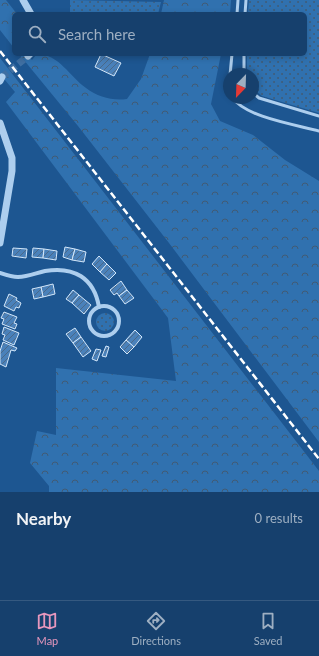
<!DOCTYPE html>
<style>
:root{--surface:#16406d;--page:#234b75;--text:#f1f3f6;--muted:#9eafc2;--line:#355980;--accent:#e797bd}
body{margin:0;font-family:Lato,sans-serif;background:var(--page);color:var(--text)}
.compass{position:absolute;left:223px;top:68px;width:36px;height:36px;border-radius:50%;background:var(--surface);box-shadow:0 2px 6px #0003;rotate:203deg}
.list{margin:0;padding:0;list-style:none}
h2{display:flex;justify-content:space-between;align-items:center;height:52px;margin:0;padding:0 16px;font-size:17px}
h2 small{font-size:13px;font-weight:400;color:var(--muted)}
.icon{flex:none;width:22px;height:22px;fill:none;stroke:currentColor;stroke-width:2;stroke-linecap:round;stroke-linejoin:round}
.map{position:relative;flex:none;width:319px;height:492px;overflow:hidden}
.search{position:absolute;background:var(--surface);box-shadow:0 2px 6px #0003;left:12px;right:12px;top:12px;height:44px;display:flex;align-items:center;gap:10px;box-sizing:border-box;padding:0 14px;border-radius:6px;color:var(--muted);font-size:15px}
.sheet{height:108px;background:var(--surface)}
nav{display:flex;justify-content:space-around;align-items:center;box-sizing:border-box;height:56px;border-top:1px solid var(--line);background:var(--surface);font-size:11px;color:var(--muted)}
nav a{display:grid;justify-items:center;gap:2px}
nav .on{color:var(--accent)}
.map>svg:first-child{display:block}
.grass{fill:url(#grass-dots)}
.forest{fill:url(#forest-crowns)}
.building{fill:url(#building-hatch);stroke:#d3e7fa}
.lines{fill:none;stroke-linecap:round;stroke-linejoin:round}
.tertiary-tunnel{stroke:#3f6fa2;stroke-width:7;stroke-dasharray:7 3.5;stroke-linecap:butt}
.service{stroke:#adceee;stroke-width:3}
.minor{stroke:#adceee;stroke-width:4}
.tertiary{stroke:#adceee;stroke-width:7}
.rail{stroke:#fff;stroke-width:2.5;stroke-dasharray:7 3;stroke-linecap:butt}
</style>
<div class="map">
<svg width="319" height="492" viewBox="0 0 319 492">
<defs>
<pattern id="grass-dots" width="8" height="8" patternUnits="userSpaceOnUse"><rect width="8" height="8" fill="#3071af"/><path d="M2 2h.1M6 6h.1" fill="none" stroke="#415b74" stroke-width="1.8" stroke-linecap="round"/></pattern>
<pattern id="forest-crowns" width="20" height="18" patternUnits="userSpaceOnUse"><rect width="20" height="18" fill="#3071af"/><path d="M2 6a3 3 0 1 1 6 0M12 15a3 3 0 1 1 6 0" fill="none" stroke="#415b74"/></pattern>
<pattern id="building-hatch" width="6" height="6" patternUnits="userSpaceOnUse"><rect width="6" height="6" fill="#4a81ba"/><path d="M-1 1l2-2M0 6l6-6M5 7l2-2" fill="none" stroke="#4b6988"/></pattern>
</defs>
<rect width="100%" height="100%" fill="#1d5691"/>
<g class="grass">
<polygon points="70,0 161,2 158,14 70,14"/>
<polygon points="249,0 319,0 319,113 262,96 253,89 253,74 247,74 247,54 305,54 305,14 248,14"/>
<circle cx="105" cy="322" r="9"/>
</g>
<g class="forest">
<polygon points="0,0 6,0 17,14 14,14 14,48 0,30"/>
<polygon points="164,0 231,0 230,14 161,14"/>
<path d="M19,54H27L32,60L37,54C59,54 70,77 86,88C98,97 112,101 127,99L141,79L150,54H221L211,104L220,121L253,135L285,160L319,181V442L169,243L78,126Z"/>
<polygon points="0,58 319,471 319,492 49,492 49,486 30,463 37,431 56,435 56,368 176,381 168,318 6,102 15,92 0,74"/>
</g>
<g class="building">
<polygon points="101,54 121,63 114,76 95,67"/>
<polygon points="65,247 75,249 72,260 63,257"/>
<polygon points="13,248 27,249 26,258 12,256"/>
<polygon points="33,248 44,249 43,258 32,257"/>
<polygon points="44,249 57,251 56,260 43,258"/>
<polygon points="75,249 86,252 84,262 72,260"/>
<polygon points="99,256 107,264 100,272 92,264"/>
<polygon points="107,264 116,273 109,280 100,272"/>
<polygon points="121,281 127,290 119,296 117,293 114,295 110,290"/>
<polygon points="53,284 55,294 43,297 41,287"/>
<polygon points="41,287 43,297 34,299 32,289"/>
<polygon points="73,290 79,295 72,303 66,299"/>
<polygon points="127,290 134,298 125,304 119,296"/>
<polygon points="9,294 17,298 16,300 21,303 19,308 16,307 14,311 4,306"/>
<polygon points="79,295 91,305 84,314 72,303"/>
<polygon points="4,312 17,317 14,323 17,324 15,329 2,324 4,319 1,318"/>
<polygon points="4,327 19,333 14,345 3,340 5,335 2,334"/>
<polygon points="75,328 81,337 73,343 66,334"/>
<polygon points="135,330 142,337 134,347 126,340"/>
<polygon points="81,337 91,351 83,357 73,343"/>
<polygon points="126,340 134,347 127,354 120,347"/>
<polygon points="3,342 17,348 15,351 11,350 6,367 0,364 0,351"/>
<polygon points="106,346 109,347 106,357 102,356"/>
<polygon points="96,349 101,350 97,361 92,359"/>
</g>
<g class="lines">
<polyline class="tertiary-tunnel" points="2,77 28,56"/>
<g class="service">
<polyline points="237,14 238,0"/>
<polyline points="245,14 246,0"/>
<polyline points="244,74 244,54"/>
<polyline points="229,86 232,54"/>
<polyline points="253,93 259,98 319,116"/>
<path d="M233,98C245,117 297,125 319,131"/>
</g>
<g class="minor">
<path d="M0,273C6,275 12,277 18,277C28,277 36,273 45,271C74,266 94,278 99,307"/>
<circle cx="104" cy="321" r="15"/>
</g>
<g class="tertiary">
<polyline points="23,0 31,14"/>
<polyline points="28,56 30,54"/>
<polyline points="0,81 2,77"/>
<polyline points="0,123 12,158 12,171 0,243"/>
</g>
<polyline class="rail" points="0,51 319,459"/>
</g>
</svg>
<svg class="compass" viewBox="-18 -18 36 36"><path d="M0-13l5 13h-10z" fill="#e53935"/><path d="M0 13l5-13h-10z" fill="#9eafc2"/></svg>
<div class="search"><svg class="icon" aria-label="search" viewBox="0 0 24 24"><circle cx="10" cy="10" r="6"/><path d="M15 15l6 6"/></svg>Search here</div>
</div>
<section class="sheet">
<h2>Nearby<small>0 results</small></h2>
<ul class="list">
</ul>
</section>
<nav>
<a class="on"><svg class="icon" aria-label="map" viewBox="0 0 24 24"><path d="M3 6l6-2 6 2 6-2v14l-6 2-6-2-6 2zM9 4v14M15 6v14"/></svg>Map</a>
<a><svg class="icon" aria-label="directions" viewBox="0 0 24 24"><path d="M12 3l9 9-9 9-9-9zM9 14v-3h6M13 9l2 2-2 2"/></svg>Directions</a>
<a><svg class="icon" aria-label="saved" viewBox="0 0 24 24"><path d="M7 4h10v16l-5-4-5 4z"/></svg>Saved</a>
</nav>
